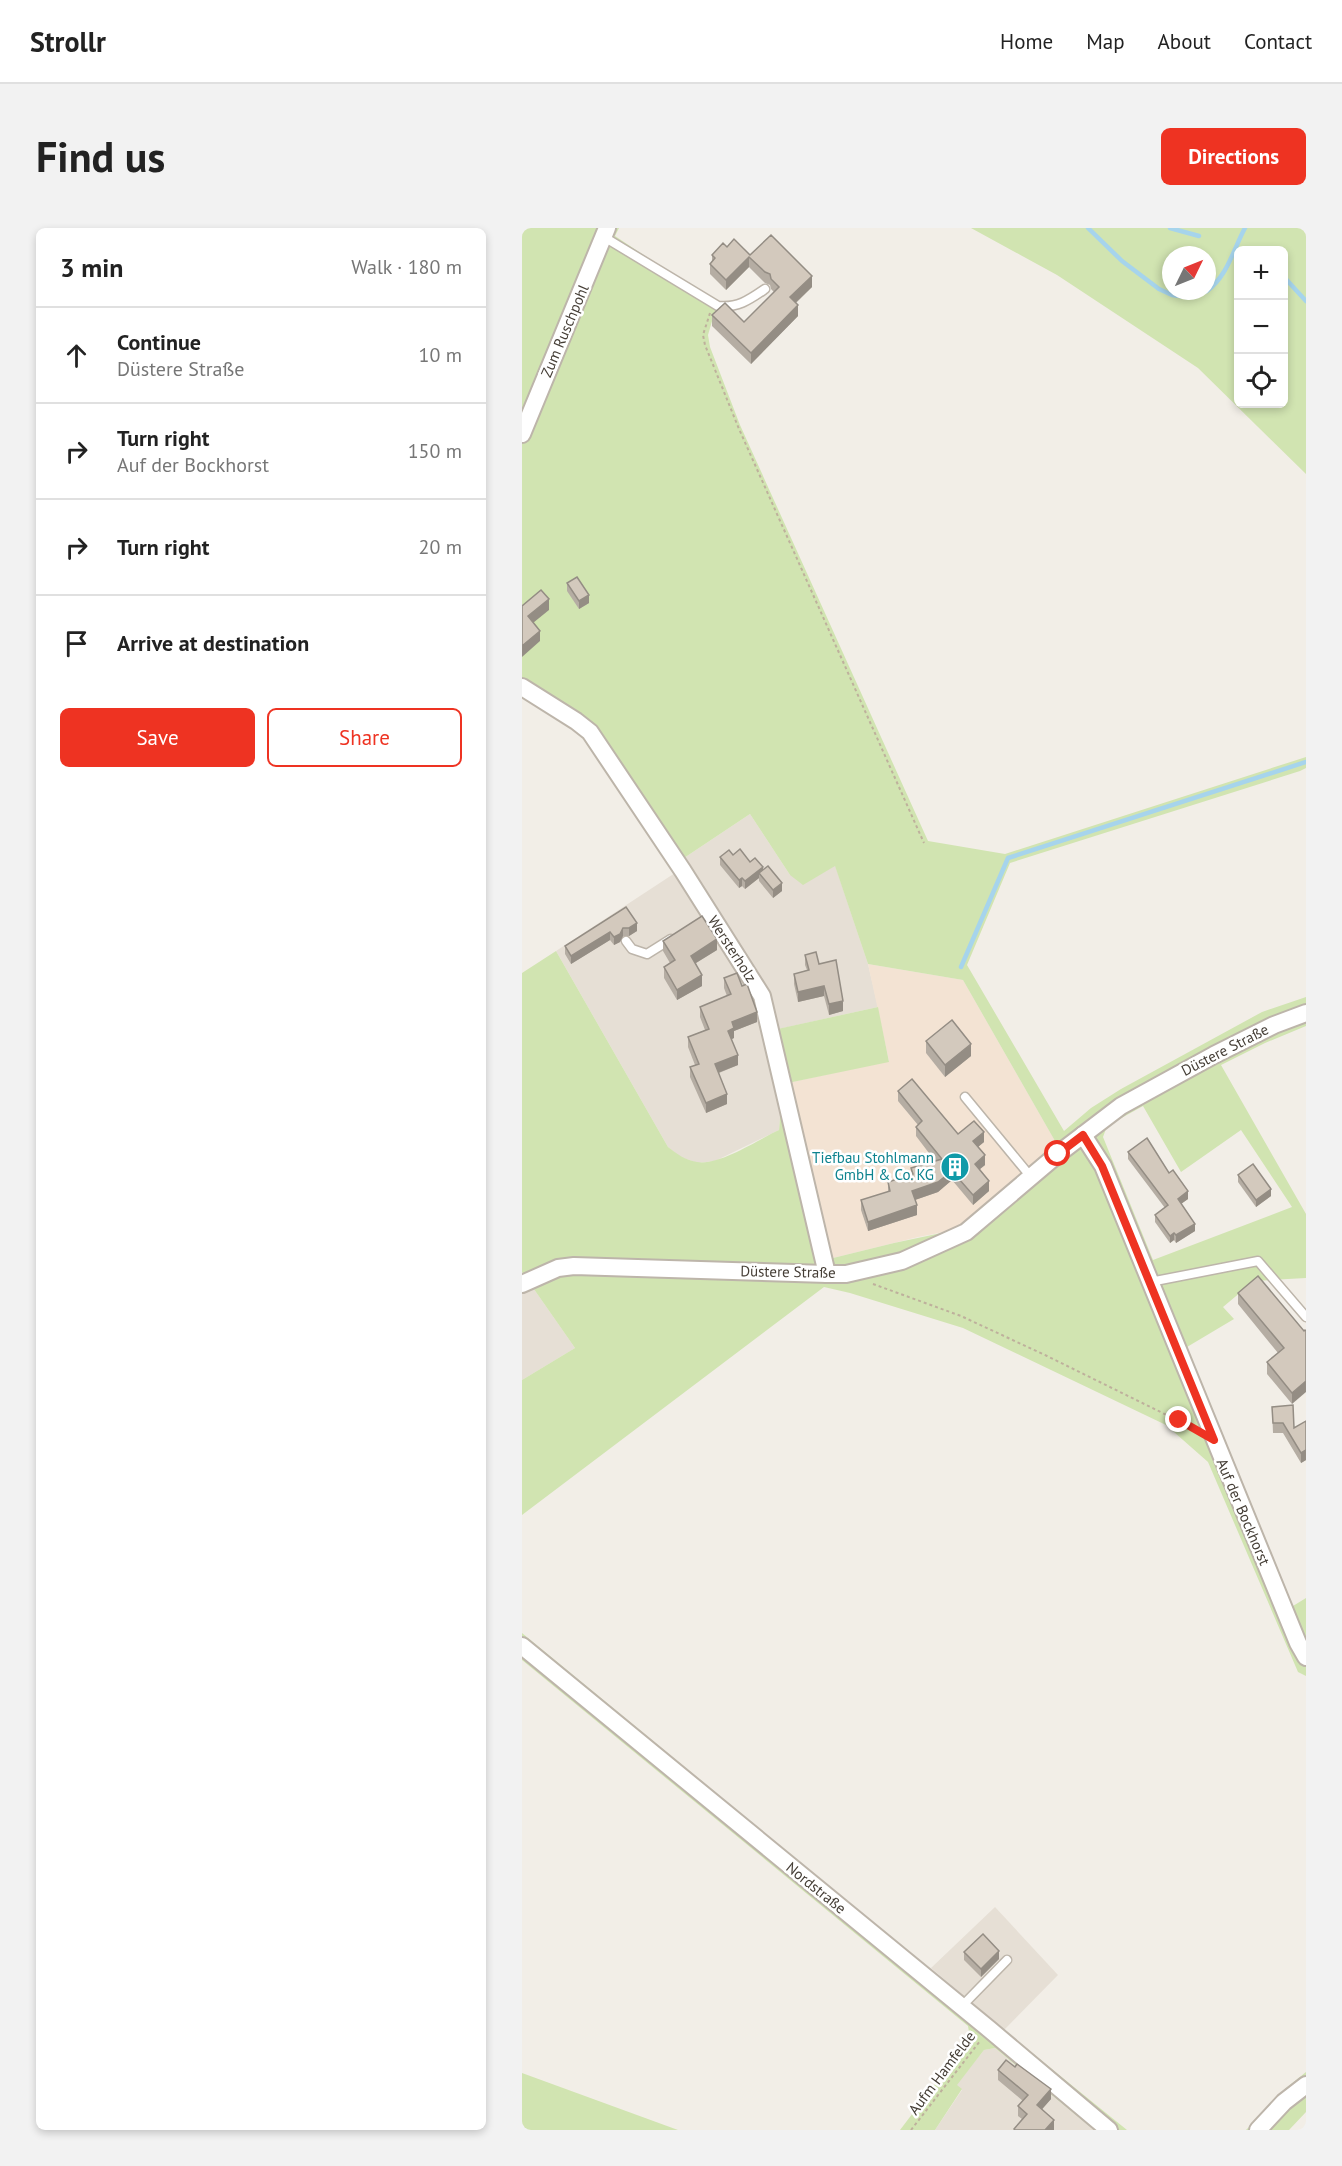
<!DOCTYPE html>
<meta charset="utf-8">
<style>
:root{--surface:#fff;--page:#f2f2f2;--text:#222;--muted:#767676;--line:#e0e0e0;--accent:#e32}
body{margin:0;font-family:"PT Sans",sans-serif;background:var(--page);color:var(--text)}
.controls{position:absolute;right:18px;top:18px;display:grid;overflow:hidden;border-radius:9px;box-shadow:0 3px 9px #0003}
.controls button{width:54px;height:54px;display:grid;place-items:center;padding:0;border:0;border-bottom:2px solid var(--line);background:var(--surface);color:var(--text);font:30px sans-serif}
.compass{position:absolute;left:640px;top:18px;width:54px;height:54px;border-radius:50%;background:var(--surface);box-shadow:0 3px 9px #0003;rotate:47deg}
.stop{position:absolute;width:18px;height:18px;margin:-14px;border:4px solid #e32;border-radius:50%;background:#fff}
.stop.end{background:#e32;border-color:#fff;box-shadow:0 2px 6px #0008}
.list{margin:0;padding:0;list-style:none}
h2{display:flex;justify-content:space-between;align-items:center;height:78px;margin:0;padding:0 24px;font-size:26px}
h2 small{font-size:20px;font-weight:400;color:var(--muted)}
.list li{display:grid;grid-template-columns:39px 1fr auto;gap:18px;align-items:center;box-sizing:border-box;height:96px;padding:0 24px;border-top:2px solid var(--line)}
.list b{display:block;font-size:22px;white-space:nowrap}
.list p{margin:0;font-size:20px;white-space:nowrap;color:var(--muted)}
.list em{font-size:20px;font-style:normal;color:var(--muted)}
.actions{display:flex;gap:12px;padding:18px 24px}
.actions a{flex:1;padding:14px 0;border:2px solid var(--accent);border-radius:9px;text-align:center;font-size:21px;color:var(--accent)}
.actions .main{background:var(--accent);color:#fff}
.icon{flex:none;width:33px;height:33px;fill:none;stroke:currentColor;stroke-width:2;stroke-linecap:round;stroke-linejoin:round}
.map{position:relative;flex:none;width:784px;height:1902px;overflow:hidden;border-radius:9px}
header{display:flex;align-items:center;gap:36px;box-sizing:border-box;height:84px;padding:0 30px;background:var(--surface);border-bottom:2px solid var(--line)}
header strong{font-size:28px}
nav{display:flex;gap:33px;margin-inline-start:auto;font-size:21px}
.intro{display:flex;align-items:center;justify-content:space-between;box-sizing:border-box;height:144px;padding:0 36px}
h1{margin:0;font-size:42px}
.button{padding:15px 27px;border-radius:9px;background:var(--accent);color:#fff;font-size:21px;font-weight:700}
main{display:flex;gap:36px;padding:0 36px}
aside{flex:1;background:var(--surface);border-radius:9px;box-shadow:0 3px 9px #0003}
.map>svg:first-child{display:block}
.residential{fill:#e6dfd5}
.commercial{fill:#f3e3d3}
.green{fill:#d1e4b1;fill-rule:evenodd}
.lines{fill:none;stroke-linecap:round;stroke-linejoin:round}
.stream{stroke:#a6d4ec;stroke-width:4.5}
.lane-casing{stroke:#bdb5aa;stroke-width:11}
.street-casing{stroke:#bdb5aa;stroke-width:20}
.path{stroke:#beb09c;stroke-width:2;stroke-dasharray:3 3;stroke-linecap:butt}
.lane{stroke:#fff;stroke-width:8}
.street{stroke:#fff;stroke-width:16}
.wall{fill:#b5ada3}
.shaded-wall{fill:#948d84}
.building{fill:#d3c9bd;stroke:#948d84;stroke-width:1.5}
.route{stroke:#e32;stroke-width:8}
.labels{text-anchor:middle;stroke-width:5;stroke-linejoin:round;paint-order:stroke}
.street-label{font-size:15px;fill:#453e36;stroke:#fff}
.culture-label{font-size:15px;fill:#0d838f;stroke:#fff;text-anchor:end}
</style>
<header>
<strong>Strollr</strong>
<nav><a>Home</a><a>Map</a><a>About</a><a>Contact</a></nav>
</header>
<div class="intro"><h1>Find us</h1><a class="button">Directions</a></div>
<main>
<aside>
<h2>3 min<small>Walk · 180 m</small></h2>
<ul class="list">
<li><svg class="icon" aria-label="ahead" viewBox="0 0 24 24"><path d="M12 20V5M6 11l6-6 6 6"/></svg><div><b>Continue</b><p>Düstere Straße</p></div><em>10 m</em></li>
<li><svg class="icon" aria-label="right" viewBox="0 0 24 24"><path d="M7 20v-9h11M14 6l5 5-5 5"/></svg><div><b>Turn right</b><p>Auf der Bockhorst</p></div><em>150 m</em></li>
<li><svg class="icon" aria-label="right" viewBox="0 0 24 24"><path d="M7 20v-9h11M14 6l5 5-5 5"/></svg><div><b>Turn right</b></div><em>20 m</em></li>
<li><svg class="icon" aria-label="arrive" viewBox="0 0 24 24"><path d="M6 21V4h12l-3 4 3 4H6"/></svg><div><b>Arrive at destination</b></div></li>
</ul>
<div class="actions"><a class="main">Save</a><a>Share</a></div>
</aside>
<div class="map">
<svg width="784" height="1902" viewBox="0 0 784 1902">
<rect width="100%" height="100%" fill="#f2eee7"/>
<g class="residential">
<polygon points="228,586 268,647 313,637 346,736 356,779 252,802 261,856 257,902 193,933 176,935 158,929 146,919 34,723 153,645 159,632"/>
<polygon points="0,1044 53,1120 0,1152"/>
<polygon points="473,1679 536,1747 482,1802 409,1740"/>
<polygon points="473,1820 572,1902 413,1902 440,1862 434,1857 462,1822"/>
</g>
<polygon class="commercial" points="346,736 441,752 533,913 535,923 443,1000 396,1009 307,1031 261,856 367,833"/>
<g class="green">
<path d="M0,0H97L93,8L195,76L186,107L188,119L218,197L406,613L483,626L784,529V540L778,543L488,635L445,737L542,903L569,880L599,861L740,784L784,769V798L743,815L699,837L784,986V1050L732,1053L701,1079L712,1091L665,1119L771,1378L784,1370V1448L776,1444L686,1234L644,1197L441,1100L328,1065L302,1059L0,1287V1152L53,1120L0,1044V745L34,723L146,919C155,926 163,932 175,934C197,938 237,911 257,902L261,856L251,802L356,779L367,834L261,856L307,1031L372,1015L443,1000L535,923L533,913L441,752L346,736L313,638L281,657L268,647L228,586L159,632L63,511L51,499L0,468ZM621,878L659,944L719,902L770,979L631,1032L581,909L585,898Z"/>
<path d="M449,0H784V246L676,140L535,47ZM716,22H762V176H716ZM649,27H685V63H649Z"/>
<path d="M0,1405C202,1571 402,1738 605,1902H572L473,1820L462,1822L435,1857L440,1861L413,1902H378L448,1810L446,1798L0,1432Z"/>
<polygon points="784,1844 784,1884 767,1902 724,1902 763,1861"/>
<polygon points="0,1845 156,1902 0,1902"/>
</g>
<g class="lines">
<g class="stream">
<polyline points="566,0 600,33 637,61 650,67 665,69 684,63"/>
<polyline points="648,0 677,8"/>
<polyline points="762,49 784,73"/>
<path d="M685,63C706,47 711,22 723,0"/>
<polyline points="439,739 486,630 784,534"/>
</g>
<g class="lane-casing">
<g id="lane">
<path d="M82,9L196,78C216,80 227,72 243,61"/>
<polyline points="104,713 110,721 125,726 149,711"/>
<polyline points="443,869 509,949"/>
<polyline points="628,1054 736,1033 784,1089"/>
<polyline points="439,1779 485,1732"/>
</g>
</g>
<g class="street-casing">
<g id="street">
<polyline points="0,206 85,0"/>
<polyline points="0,459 54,493 68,504 161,643 240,768 305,1046"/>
<polyline points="561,907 581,938 776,1415 784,1429"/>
<polyline points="0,1056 36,1040 52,1038 305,1046 324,1046 380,1033 444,1004 536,926 599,878 692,827 752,797 784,785"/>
<polyline points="0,1418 467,1801 587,1902"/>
<polyline points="736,1902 762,1874 784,1857"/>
</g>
</g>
<g class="path">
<polyline points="188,85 181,107 183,117 217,201 402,615"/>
<polyline points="351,1056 439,1088 525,1128 671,1200"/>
<polyline points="389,1902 458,1813"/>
</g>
<use href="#lane" class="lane"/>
<use href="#street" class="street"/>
</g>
<g class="wall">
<polygon points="205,19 228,27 290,59 274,75 276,88 229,136 190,98 190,87 222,94 252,64 249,61 248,57 243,55 227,39 204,62 188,46 188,36 190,34 190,27"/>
<polygon points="45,355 67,375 57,381 45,363"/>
<polygon points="211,627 228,634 241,643 260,663 251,670 237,653 237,650 223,661 220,658 217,660 198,637 198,629"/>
<polygon points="104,679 115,703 107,708 101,708 98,714 92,717 88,712 49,736 43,726 43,718"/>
<polygon points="141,713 195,722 174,735 180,758 155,772 142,750 142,739 148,735 141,723"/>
<polygon points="283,727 297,736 321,783 307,787 302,768 276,774 272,756 272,746 285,742 283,737"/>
<polygon points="202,750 235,794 212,803 212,810 209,811 216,837 197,845 205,876 184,885 168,849 168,839 173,837 166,819 166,809 183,802 178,789 178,779 205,768 202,760"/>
<polygon points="404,813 449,828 423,849 404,825"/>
<polygon points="376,863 436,906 462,914 456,919 463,937 458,941 467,963 451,977 430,952 416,964 393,972 395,987 346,1003 339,982 339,972 366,964 366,954 389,947 389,940 413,933 394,908 394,899 396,897 376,873"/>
<polygon points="606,924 647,945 666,971 659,976 673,1003 654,1015 652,1012 648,1015 633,994 633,987 643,980 606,931"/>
<polygon points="716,947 749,968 734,979 716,954"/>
<polygon points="716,1065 782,1103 770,1176 745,1146 745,1134 756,1125 716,1076"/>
<polygon points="750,1179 772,1200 784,1193 784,1232 779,1235 761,1205 751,1205"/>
<polygon points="442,1724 477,1731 459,1749 442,1732"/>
<polygon points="476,1842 529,1871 520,1881 532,1902 492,1902 500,1891 496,1888 496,1878 501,1873 476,1852"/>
</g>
<g class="shaded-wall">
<polygon points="227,29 227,39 204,62 204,52"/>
<polygon points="290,48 290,59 268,80 268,69"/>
<polygon points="276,77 276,88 229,136 229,125"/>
<polygon points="67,367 67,375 57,381 57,373"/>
<polygon points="27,371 27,382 6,399 6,388"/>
<polygon points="18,403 18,413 0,429 0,418"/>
<polygon points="241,639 241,647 237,645 237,650 223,661 223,653"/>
<polygon points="220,650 220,658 217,660 217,652"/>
<polygon points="260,655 260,663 251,670 251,662"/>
<polygon points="115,695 115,703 107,708 107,700"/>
<polygon points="101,700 101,708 98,714 92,717 92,709"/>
<polygon points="88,704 88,712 49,736 49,728"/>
<polygon points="195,711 195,722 169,738 169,728"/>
<polygon points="180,747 180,758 155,772 155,762"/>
<polygon points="302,758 302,768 276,774 276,764"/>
<polygon points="321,773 321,783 307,787 307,776"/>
<polygon points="235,784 235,794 212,803 212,810 206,813 206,803 210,794"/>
<polygon points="449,816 449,828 423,849 423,837"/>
<polygon points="216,827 216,837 193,846 193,836"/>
<polygon points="205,866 205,876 184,885 184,875"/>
<polygon points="462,904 462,914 451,923 451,913"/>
<polygon points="463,927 463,937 453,945 453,936"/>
<polygon points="430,943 430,952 416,964 390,973 390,963"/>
<polygon points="467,953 467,963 451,977 451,967"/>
<polygon points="749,961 749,968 734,979 734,972"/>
<polygon points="666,963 666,971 656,978 656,971"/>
<polygon points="395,977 395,987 346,1003 346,994"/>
<polygon points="673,996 673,1003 654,1015 654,1007"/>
<polygon points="652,1005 652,1012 648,1015 648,1008"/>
<polygon points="784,1153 784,1164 770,1176 770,1165"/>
<polygon points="784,1222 784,1232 779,1235 779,1225"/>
<polygon points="477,1723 477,1731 459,1749 459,1741"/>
<polygon points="529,1861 529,1871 515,1887 515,1877"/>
<polygon points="532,1892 532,1902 523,1902"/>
</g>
<g class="building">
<polygon points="249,7 290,48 268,69 276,77 229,125 190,87 203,75 222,94 257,59 249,51 248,46 243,44 227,29 204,52 188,36 193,30 190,27 201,15 205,19 212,11 228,27"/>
<polygon points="55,349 67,367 57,373 45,355"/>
<polygon points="19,362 27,371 6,388 18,403 0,418 0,378"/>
<polygon points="218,621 228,634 233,630 241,639 223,653 220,650 217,652 198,629 207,622 211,627"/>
<polygon points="246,638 260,655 251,662 237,645"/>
<polygon points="104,679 115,695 107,700 101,700 98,706 92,709 88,704 49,728 43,718"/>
<polygon points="180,688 195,711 169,728 180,747 155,762 142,739 153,732 141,713"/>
<polygon points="294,724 297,736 314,732 321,773 307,776 302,758 276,764 272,746 287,742 283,727"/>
<polygon points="215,745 220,758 225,756 235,784 210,794 212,800 206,803 216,827 193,836 205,866 184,875 168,839 177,836 166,809 187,801 178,779 209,766 202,750"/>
<polygon points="430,792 449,816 423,837 404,813"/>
<polygon points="390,851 436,906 452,893 462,904 451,913 463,927 453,936 467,953 451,967 430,943 416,954 390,963 395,977 346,994 339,972 368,963 366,954 391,946 389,940 420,931 394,899 400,893 376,863"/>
<polygon points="625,910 647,945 651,942 666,963 656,971 673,996 654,1007 652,1005 648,1008 633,987 646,977 606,924"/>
<polygon points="731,936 749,961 734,972 716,947"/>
<polygon points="736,1048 782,1103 783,1102 784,1103 784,1153 770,1165 745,1134 762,1120 716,1065"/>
<polygon points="771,1177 772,1200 784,1193 784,1222 779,1225 761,1195 751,1195 750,1179"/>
<polygon points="461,1706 477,1723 459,1741 442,1724"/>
<polygon points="484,1832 493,1839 495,1836 529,1861 515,1877 532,1892 523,1902 493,1902 492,1901 505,1886 496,1878 506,1867 476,1842"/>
</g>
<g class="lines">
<polyline class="route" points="536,926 561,907 580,938 692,1212 657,1192"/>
</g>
<defs>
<g id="building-disc" transform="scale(1.5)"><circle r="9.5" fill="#0f9aa8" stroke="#fff"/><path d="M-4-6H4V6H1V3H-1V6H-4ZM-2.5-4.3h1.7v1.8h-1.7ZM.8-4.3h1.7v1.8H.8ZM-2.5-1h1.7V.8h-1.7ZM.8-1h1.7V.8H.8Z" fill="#fff"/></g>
</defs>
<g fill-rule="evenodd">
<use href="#building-disc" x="433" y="939"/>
</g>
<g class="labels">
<g class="street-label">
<text transform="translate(43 103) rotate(-67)" y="5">Zum Ruschpohl</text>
<text transform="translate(210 721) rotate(57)" y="5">Wersterholz</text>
<text transform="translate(703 822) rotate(-27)" y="5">Düstere Straße</text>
<text transform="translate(266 1044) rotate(1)" y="5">Düstere Straße</text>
<text transform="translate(721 1284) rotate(67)" y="5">Auf der Bockhorst</text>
<text transform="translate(294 1660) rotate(39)" y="5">Nordstraße</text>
<text transform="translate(420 1845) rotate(-53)" y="5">Aufm Hamfelde</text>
</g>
<g class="culture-label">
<text x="412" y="935">Tiefbau Stohlmann<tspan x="412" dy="17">GmbH &amp; Co. KG</tspan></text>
</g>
</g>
</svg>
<div class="controls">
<button>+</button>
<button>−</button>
<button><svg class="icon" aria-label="locate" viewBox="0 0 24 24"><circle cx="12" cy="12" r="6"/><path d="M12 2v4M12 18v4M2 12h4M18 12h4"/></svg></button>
</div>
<svg class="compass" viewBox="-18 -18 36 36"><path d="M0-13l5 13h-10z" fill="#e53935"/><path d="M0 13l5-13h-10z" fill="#767676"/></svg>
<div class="stop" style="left:536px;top:926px"></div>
<div class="stop end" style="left:657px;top:1192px"></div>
</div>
</main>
